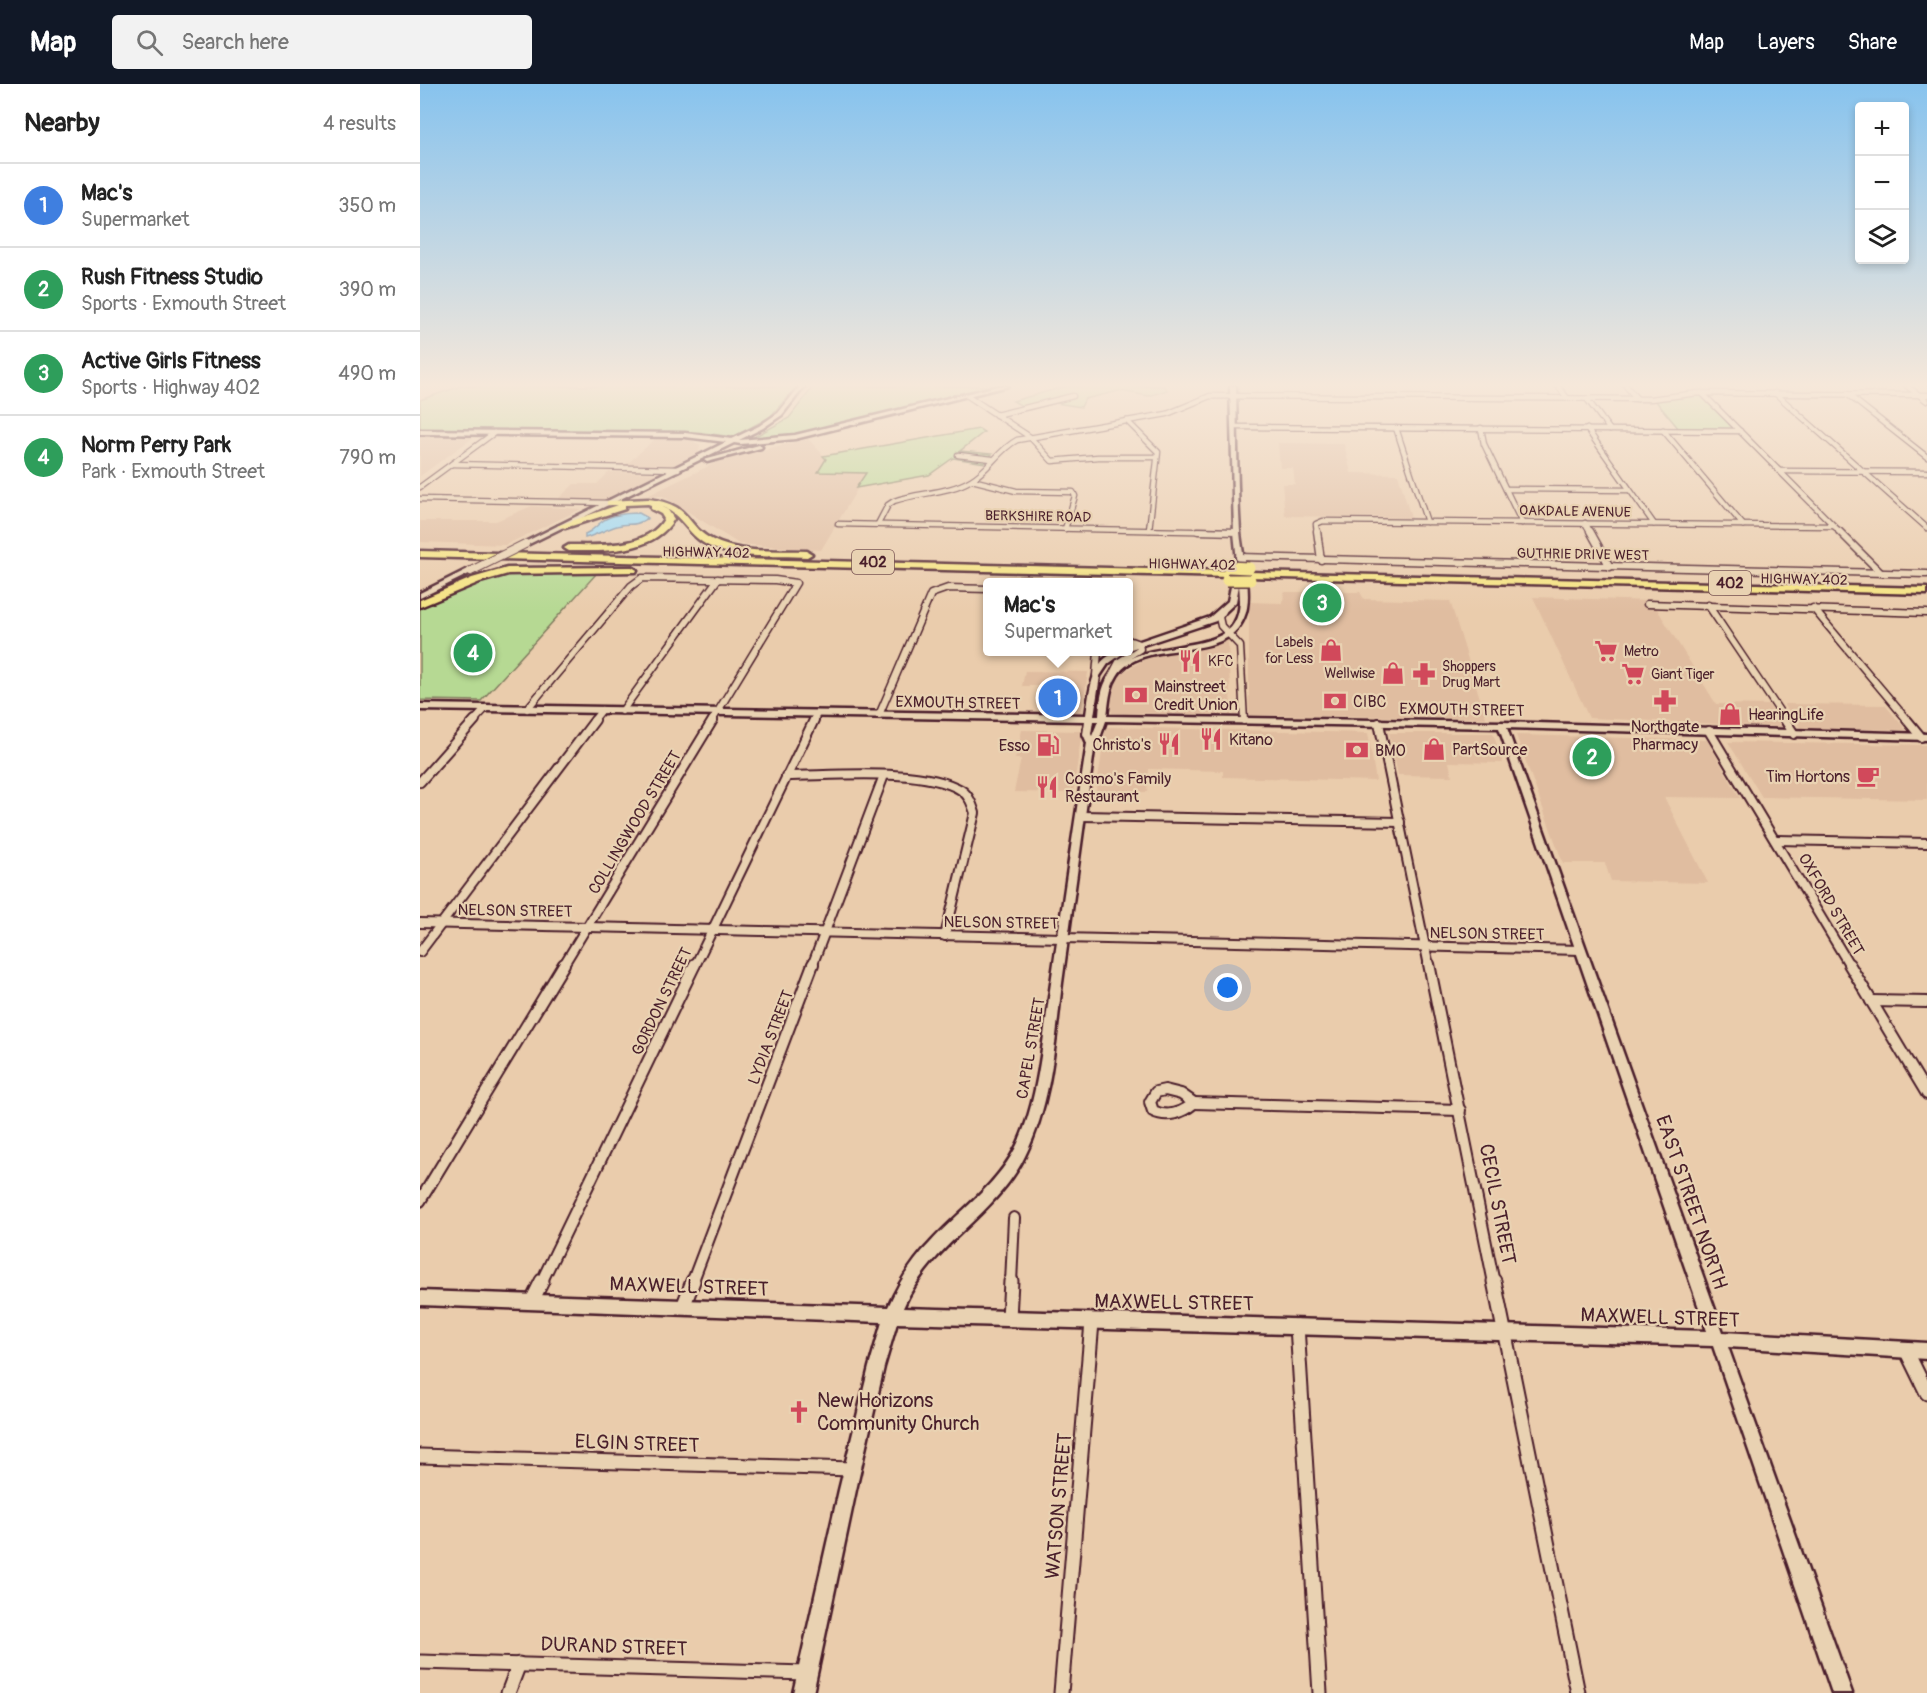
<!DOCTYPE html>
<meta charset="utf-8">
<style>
:root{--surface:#fff;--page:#f2f2f2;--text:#222;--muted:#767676;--line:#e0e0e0;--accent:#111827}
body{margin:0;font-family:Pangolin,sans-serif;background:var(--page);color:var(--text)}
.controls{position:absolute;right:18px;top:18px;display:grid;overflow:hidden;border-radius:6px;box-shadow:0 3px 9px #0003}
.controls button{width:54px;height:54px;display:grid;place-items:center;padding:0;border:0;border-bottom:2px solid var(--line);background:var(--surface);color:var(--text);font:30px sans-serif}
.you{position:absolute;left:808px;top:904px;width:21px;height:21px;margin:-15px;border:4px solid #fff;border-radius:50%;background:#1a73e8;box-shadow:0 0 0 9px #1a73e833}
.badge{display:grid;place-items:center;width:39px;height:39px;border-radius:50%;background:var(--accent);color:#fff;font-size:20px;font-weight:700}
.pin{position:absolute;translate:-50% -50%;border:3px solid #fff;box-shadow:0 2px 6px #0006}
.popup{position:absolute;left:563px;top:494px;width:150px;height:78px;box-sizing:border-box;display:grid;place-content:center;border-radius:6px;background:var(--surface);filter:drop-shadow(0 2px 4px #0005);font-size:20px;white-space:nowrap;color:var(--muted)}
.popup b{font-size:22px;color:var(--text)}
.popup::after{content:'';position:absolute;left:50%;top:100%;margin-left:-12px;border:12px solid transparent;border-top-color:var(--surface)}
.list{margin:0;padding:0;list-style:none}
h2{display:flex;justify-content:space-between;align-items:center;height:78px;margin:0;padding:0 24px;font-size:26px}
h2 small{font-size:20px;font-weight:400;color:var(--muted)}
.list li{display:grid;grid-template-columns:39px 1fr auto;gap:18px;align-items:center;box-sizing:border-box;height:84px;padding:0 24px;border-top:2px solid var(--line)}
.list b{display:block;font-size:22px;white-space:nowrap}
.list p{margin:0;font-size:20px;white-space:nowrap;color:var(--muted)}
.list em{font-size:20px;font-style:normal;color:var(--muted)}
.icon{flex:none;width:33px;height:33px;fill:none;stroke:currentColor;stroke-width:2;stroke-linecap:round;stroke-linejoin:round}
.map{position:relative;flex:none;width:1507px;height:1609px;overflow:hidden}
header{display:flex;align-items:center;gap:36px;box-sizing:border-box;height:84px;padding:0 30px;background:var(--accent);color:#fff}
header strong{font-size:28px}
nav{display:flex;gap:33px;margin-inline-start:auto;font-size:21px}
.search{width:420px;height:54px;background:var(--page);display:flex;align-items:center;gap:15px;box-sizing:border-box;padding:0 21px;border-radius:6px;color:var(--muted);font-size:22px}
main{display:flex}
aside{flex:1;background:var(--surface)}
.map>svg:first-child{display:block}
.built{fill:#e0bda0}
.green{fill:#b6d993;stroke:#807c5f;stroke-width:1.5}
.water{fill:#96d9f8;stroke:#788fa6;stroke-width:1.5}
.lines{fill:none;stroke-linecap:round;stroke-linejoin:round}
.street-far4-casing{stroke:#4a1f2b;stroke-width:7}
.street-far3-casing{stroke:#4a1f2b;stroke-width:9}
.street-far2-casing{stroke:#4a1f2b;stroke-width:12}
.street-far1-casing{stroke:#4a1f2b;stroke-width:14}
.street-casing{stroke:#4a1f2b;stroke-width:17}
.secondary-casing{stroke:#4a1f2b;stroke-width:5}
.highway-casing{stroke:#4a1f2b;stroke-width:5}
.street-far4{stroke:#e9d2b2;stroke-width:4.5}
.street-far3{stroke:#e9d2b2;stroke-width:6}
.street-far2{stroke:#e9d2b2;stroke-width:8}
.street-far1{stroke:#e9d2b2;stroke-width:10}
.street{stroke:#e9d2b2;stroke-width:13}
.secondary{fill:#e9d2b2;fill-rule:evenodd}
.highway{fill:#f5e382;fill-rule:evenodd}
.secondary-bridge-casing{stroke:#4a1f2b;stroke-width:10;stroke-linecap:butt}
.highway-bridge-casing{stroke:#4a1f2b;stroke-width:14;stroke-linecap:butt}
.secondary-bridge{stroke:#e9d2b2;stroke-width:8}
.highway-bridge{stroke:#f5e382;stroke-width:11}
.labels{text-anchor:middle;stroke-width:4.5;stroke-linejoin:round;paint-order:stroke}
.far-street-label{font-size:14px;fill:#4a1f2b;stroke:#e9d2b2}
.far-poi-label{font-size:14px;fill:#4a1f2b;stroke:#e9d2b2;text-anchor:start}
.shield{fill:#e9d2b2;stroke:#7a5554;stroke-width:1.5}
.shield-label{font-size:15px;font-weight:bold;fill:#4a1f2b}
.poi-label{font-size:16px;fill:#4a1f2b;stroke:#e9d2b2;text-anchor:start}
.street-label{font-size:16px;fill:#4a1f2b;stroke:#e9d2b2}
.near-street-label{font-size:20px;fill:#4a1f2b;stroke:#e9d2b2}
.near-poi-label{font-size:20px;fill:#4a1f2b;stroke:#e9d2b2;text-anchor:start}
</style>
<header>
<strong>Map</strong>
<div class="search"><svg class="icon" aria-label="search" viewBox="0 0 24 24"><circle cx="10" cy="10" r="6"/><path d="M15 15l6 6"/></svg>Search here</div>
<nav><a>Map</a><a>Layers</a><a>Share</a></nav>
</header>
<main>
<aside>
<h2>Nearby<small>4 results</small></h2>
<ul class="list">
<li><span class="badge" style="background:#3f7fe0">1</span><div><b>Mac's</b><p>Supermarket</p></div><em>350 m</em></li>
<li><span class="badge" style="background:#2e9e5b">2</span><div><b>Rush Fitness Studio</b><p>Sports · Exmouth Street</p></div><em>390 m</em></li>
<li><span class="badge" style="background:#2e9e5b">3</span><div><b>Active Girls Fitness</b><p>Sports · Highway 402</p></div><em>490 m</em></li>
<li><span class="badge" style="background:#2e9e5b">4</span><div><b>Norm Perry Park</b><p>Park · Exmouth Street</p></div><em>790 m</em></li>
</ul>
</aside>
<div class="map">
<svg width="1507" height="1609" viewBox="0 0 1507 1609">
<rect width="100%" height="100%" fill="#eaccac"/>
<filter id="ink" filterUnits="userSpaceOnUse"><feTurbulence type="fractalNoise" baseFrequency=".0167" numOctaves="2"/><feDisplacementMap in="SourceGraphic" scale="12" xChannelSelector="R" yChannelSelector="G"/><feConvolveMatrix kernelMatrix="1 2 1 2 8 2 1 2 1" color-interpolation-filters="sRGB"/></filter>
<g filter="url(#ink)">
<g class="built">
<polygon points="0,352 54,353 0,392"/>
<polygon points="236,354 269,355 280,361 279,368 249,384 205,382"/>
<polygon points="388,355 407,375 398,388 447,389 401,466 319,460 243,412 227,412 303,375"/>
<polygon points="858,359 924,360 931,389 978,390 991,434 865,432 862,400 875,400 873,384 860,384"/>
<polygon points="189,388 242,389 185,417 137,416 154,400 177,400"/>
<polygon points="112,422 161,425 85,461 0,458 0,437 76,437"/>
<polygon points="864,508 940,508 944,515 1030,517 1066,634 829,631 829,518 863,519"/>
<polygon points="1113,513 1232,517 1296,620 1349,621 1363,643 1169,634"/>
<polygon points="808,556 811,631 692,629 688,618 699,591 723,576 746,569 783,564"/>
<polygon points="605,587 668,588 662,628 624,628 629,602 602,602"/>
<polygon points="1364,620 1465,621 1486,646 1381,645"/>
<polygon points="686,643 948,649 956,697 803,693 803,687 729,685 727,708 676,707"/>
<polygon points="602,646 662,647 653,709 594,708 601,675 595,675"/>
<polygon points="969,649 1073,649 1083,679 1029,678 1032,692 978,691"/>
<polygon points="1096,651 1287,656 1320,714 1244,713 1288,799 1191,797 1185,779 1143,779"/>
<polygon points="1308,658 1507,661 1507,716 1342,713"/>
</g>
<g class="green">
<polygon points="41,302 377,302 350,333 313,353 277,348 0,345 0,316"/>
<polygon points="394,302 584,302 366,353 332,354 369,334"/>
<polygon points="647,302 745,302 747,306 729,312 699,307 665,315 661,323 636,319 609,326 593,317"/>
<polygon points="1281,309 1318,346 1259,345 1234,315"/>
<polygon points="559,345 564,348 540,367 572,370 565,379 533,374 509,391 436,404 446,389 398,388 406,375 403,372"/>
<path d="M105,488L177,489L61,617L0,616V524C35,509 66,492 105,488Z"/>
</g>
<path class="water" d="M219,429L228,434C212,444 211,438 197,442C187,445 176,451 165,454V450C173,447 175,443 180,439C190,430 206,429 219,429Z"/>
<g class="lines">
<g class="street-far4-casing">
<g id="street-far4">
<polyline points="1138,302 1147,314"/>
<polyline points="1206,302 1217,315"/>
<polyline points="1487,302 1507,317"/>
<polyline points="1282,309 1421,449"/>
<polyline points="1355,309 1507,444"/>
<polyline points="1427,310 1507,373"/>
<polyline points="548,312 610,353 632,377 678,373 737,373"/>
<polyline points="1167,315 1190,346"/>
<polyline points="576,331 653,312"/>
<polyline points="707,337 738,368 729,446"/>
<polyline points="814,343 1320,347"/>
<polyline points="976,344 1007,438"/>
<polyline points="1061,344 1064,360 1102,439"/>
<polyline points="1167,345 1234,440"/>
<polyline points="1243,346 1323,441"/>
<polyline points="538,371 572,375"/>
<polyline points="32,380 258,385"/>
<polyline points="1359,387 1507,388"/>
<polyline points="552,396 596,407 653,408 655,412 645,445"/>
<polyline points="0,403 74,349"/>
<polyline points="1086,405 1209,406"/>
<polyline points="0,415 190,419"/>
<polyline points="1165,439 1171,449"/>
<polyline points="418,440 817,448"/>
<path d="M458,440L468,421L474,417C499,408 528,410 551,396C569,386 578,366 597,356L747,330L790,312L1230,315L1278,309L1507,311"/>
<polyline points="897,449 896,440 903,437 1414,442"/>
</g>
</g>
<g class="street-far3-casing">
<g id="street-far3">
<polyline points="778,447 817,448"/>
<polyline points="897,447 901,476"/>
<polyline points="1170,447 1190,483"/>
<polyline points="1419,447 1461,489"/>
<polyline points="819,473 1507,490"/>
<polyline points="1227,520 1507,529"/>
<polyline points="1288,521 1366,637"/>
<polyline points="1393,524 1488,637"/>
<polyline points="803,527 799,533 801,542 820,562 824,637"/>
<polyline points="676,591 678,568"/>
<polyline points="690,595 699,578 720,565 719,560 708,556"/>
<polyline points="107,625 211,502 222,494 355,496 376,499 292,637"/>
<polyline points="202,627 298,495"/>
<polyline points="459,631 511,510 528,504 568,505"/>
<polyline points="54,637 66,624"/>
<polyline points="173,637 182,626"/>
<polyline points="393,637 397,630"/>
</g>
</g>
<g class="street-far2-casing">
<g id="street-far2">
<polyline points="1365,636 1374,650"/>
<polyline points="1487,636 1501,653"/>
<polyline points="959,639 1009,882"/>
<polyline points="1289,647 1430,882"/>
<path d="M366,692C411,692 503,683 541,706C549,711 552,720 555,729L525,852"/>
<polyline points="0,698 55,636"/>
<polyline points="662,732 980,738"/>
<polyline points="1357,756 1507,759"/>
<polyline points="0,839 1161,866"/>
<polyline points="0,868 175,636"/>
<polyline points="143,882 293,636"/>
<polyline points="275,882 394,636"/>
<polyline points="392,882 463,694"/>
</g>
</g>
<g class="street-far1-casing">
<g id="street-far1">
<polyline points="1009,880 1074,1199"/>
<polyline points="1429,880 1507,1010"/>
<polyline points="1451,917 1507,918"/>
<path d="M745,1006L761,1010L774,1019C762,1029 747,1034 733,1027L730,1018L736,1008Z"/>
<polyline points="774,1019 1040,1026"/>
<polyline points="0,1117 144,880"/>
<polyline points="121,1199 275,880"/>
<polyline points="272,1199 393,880"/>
<polyline points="591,1199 594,1134"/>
</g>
</g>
<g class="street-casing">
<g id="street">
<polyline points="1074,1197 1158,1609"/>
<polyline points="112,1217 122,1197"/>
<polyline points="263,1223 273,1197"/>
<polyline points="589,1234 591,1197"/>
<polyline points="877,1242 900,1609"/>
<polyline points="1486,1266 1507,1309"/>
<polyline points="0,1372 432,1385"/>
<polyline points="0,1578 386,1589"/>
<polyline points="88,1609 99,1580"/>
<polyline points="641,1609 672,1238"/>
</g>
</g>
<g class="secondary-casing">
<g id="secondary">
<polygon points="380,302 385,302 362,331 343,344 319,356 375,351 578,302 588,302 375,355 321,360 314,359 105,462 103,461 103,459 306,358 265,353 0,350 0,346 265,349 312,355 339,342 358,329"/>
<path d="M810,302H816C817,351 817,400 820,448C822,472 834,512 824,534C804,582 723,551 697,592C689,604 689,619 687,632L1082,638L1507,650V656L1087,644L1303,1248L1507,1259V1275L1308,1263L1432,1609H1412L1293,1262L477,1239L464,1283L436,1406L393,1609H373L419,1406L449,1283L462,1238L0,1221V1207L468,1223C479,1199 491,1178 510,1159C538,1128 575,1103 595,1065C618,1021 623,956 630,906C642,824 654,741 667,659L663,650L665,637L0,626V620L666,631C670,607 671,568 705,568L688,580L680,592L674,632H679C680,618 681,603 689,592C716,550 803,575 817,533C821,523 820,511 819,501L816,518L796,537L708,566V561L790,533L808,517L812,498L816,496L819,497L814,448ZM673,637H678L672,652L671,650ZM686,637L1079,644L1287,1247L483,1224C511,1159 576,1132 605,1072C632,1019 635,956 642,899C653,819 664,739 675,659L681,651Z"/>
<polygon points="339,361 342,363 341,364 287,378 284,376"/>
<polygon points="48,485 55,487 0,514 0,509"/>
</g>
</g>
<g class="highway-casing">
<g id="highway">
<path d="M228,415C273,420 264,442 293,456C321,470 357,466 387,467L392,470L387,473C355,471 310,477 282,458C266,447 260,429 240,422L248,426L254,435C233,470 185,467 149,467L144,464L149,461C180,461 226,465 244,435L241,430L231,425V421L228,420L205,421V425L145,444L137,442L198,421H187V417Z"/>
<polygon points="0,467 809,487 814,490 809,493 0,473"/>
<polygon points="212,483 217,486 216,488 88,490 60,498 0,523 0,516 52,494 87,484"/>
<polygon points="829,488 1507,504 1507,510 825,493 825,489"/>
</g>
</g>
<use href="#street-far4" class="street-far4"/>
<use href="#street-far3" class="street-far3"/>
<use href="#street-far2" class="street-far2"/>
<use href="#street-far1" class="street-far1"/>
<use href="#street" class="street"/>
<use href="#secondary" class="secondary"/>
<use href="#highway" class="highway"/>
<g class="secondary-bridge-casing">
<polyline id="secondary-bridge" points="51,487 105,460"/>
</g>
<g class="highway-bridge-casing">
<g id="highway-bridge">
<polyline points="808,483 829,484"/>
<polyline points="807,496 830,496"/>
</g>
</g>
<use href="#secondary-bridge" class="secondary-bridge"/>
<use href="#highway-bridge" class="highway-bridge"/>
</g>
</g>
<linearGradient id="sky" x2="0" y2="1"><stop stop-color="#87c3ee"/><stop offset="0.57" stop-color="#f6e8da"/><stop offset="1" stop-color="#f6e8da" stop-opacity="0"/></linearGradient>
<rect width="1507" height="528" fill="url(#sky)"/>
<defs>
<g id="shop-bare" transform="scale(1.8)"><path d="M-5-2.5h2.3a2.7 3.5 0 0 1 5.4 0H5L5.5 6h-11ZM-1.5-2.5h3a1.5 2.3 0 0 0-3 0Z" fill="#d1495b" stroke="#e9d2b2" stroke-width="2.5" paint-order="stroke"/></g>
<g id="supermarket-bare" transform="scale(1.8)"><path d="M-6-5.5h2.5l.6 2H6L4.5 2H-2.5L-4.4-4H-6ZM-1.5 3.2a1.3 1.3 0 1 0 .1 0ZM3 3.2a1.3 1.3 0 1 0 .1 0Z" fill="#d1495b" stroke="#e9d2b2" stroke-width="2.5" paint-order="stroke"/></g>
<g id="restaurant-bare" transform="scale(1.8)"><path d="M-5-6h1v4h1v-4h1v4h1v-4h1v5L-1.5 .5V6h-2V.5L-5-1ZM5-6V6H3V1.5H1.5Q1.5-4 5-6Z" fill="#d1495b" stroke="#e9d2b2" stroke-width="2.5" paint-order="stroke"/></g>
<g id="pharmacy-bare" transform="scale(1.8)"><path d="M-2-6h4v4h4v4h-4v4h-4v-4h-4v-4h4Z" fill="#d1495b" stroke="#e9d2b2" stroke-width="2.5" paint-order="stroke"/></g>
<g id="bank-bare" transform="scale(1.8)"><path d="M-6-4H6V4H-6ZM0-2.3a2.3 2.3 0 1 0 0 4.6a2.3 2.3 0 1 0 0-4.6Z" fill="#d1495b" stroke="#e9d2b2" stroke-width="2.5" paint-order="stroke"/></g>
<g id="fuel-bare" transform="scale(1.8)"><path d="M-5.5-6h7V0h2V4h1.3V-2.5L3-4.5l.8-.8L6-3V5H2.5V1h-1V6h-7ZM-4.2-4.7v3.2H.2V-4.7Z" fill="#d1495b" stroke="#e9d2b2" stroke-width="2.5" paint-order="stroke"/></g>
<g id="cafe-bare" transform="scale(1.8)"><path d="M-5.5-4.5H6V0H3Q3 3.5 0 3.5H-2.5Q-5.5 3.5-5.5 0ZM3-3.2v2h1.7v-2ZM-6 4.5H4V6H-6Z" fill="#d1495b" stroke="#e9d2b2" stroke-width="2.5" paint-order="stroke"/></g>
<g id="church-bare" transform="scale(1.8)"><path d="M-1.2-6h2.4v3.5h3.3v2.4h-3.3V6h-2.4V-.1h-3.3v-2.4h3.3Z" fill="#d1495b" stroke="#e9d2b2" stroke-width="2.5" paint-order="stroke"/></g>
</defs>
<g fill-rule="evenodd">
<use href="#shop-bare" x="911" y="566"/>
<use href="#supermarket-bare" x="1186" y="567"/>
<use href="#restaurant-bare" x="770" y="577"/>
<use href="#shop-bare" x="973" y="589"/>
<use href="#pharmacy-bare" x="1004" y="590"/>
<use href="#supermarket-bare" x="1213" y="590"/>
<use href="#bank-bare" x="716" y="611"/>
<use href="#bank-bare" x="915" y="617"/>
<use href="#pharmacy-bare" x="1245" y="617"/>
<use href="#shop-bare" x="1310" y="630"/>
<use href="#restaurant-bare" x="791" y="655"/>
<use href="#restaurant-bare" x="749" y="660"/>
<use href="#fuel-bare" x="628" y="661"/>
<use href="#shop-bare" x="1014" y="665"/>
<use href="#bank-bare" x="937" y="666"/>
<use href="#cafe-bare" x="1448" y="692"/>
<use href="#restaurant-bare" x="627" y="703"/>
<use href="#church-bare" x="379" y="1328"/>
</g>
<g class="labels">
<g class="far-street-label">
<text transform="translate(1155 427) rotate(1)" y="5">OAKDALE AVENUE</text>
<text transform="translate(618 432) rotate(1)" y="5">BERKSHIRE ROAD</text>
<text transform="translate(286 468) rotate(1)" y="5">HIGHWAY 402</text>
<text transform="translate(1163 470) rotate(1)" y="5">GUTHRIE DRIVE WEST</text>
<text transform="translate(772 480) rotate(1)" y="5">HIGHWAY 402</text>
<text transform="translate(1384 495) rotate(1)" y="5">HIGHWAY 402</text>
</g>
<g class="far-poi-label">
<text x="893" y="563" text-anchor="end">Labels<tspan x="893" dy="16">for Less</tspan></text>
<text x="1204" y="572">Metro</text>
<text x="788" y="582">KFC</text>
<text x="1022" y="587">Shoppers<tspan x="1022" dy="16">Drug Mart</tspan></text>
<text x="955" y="594" text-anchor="end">Wellwise</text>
<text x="1231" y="595">Giant Tiger</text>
</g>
<g class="shield">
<rect x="432" y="466" width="42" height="24" rx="4.5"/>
<rect x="1289" y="487" width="42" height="24" rx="4.5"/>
</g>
<g class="shield-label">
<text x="453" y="483">402</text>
<text x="1310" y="504">402</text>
</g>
<g class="poi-label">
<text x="734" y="608">Mainstreet<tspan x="734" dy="18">Credit Union</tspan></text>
<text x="933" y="623">CIBC</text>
<text x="1328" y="636">HearingLife</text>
<text x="1245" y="648" text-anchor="middle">Northgate<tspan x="1245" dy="18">Pharmacy</tspan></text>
<text x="809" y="661">Kitano</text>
<text x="731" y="666" text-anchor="end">Christo's</text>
<text x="610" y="667" text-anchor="end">Esso</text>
<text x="1032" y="671">PartSource</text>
<text x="955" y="672">BMO</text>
<text x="1430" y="698" text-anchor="end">Tim Hortons</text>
<text x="645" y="700">Cosmo's Family<tspan x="645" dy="18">Restaurant</tspan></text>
</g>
<g class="street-label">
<text transform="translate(538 618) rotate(1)" y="6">EXMOUTH STREET</text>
<text transform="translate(1042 625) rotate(1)" y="6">EXMOUTH STREET</text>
<text transform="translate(214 738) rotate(-59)" y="6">COLLINGWOOD STREET</text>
<text transform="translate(1412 820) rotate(60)" y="6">OXFORD STREET</text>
<text transform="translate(95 826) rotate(1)" y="6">NELSON STREET</text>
<text transform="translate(581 838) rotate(1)" y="6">NELSON STREET</text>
<text transform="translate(1067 849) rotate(1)" y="6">NELSON STREET</text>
<text transform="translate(241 917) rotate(-64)" y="6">GORDON STREET</text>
<text transform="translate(350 953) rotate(-69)" y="6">LYDIA STREET</text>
<text transform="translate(610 964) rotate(-80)" y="6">CAPEL STREET</text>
</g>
<g class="near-street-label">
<text transform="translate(1272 1118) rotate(71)" y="7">EAST STREET NORTH</text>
<text transform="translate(1078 1120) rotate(79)" y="7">CECIL STREET</text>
<text transform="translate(269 1202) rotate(2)" y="7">MAXWELL STREET</text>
<text transform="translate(754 1218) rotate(1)" y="7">MAXWELL STREET</text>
<text transform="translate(1240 1233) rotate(2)" y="7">MAXWELL STREET</text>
<text transform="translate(217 1359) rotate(2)" y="7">ELGIN STREET</text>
<text transform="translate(638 1422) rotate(-85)" y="7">WATSON STREET</text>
<text transform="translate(194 1562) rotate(2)" y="7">DURAND STREET</text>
</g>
<g class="near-poi-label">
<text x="397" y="1323">New Horizons<tspan x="397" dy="23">Community Church</tspan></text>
</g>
</g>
</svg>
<div class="controls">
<button>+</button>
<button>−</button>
<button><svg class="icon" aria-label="layers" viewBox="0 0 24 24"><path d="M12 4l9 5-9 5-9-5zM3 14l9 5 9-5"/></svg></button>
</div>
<div class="you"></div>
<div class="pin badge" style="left:638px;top:614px;background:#3f7fe0">1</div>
<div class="popup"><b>Mac's</b>Supermarket</div>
<div class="pin badge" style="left:1172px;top:673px;background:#2e9e5b">2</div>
<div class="pin badge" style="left:902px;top:519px;background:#2e9e5b">3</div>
<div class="pin badge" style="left:53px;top:569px;background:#2e9e5b">4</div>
</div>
</main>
